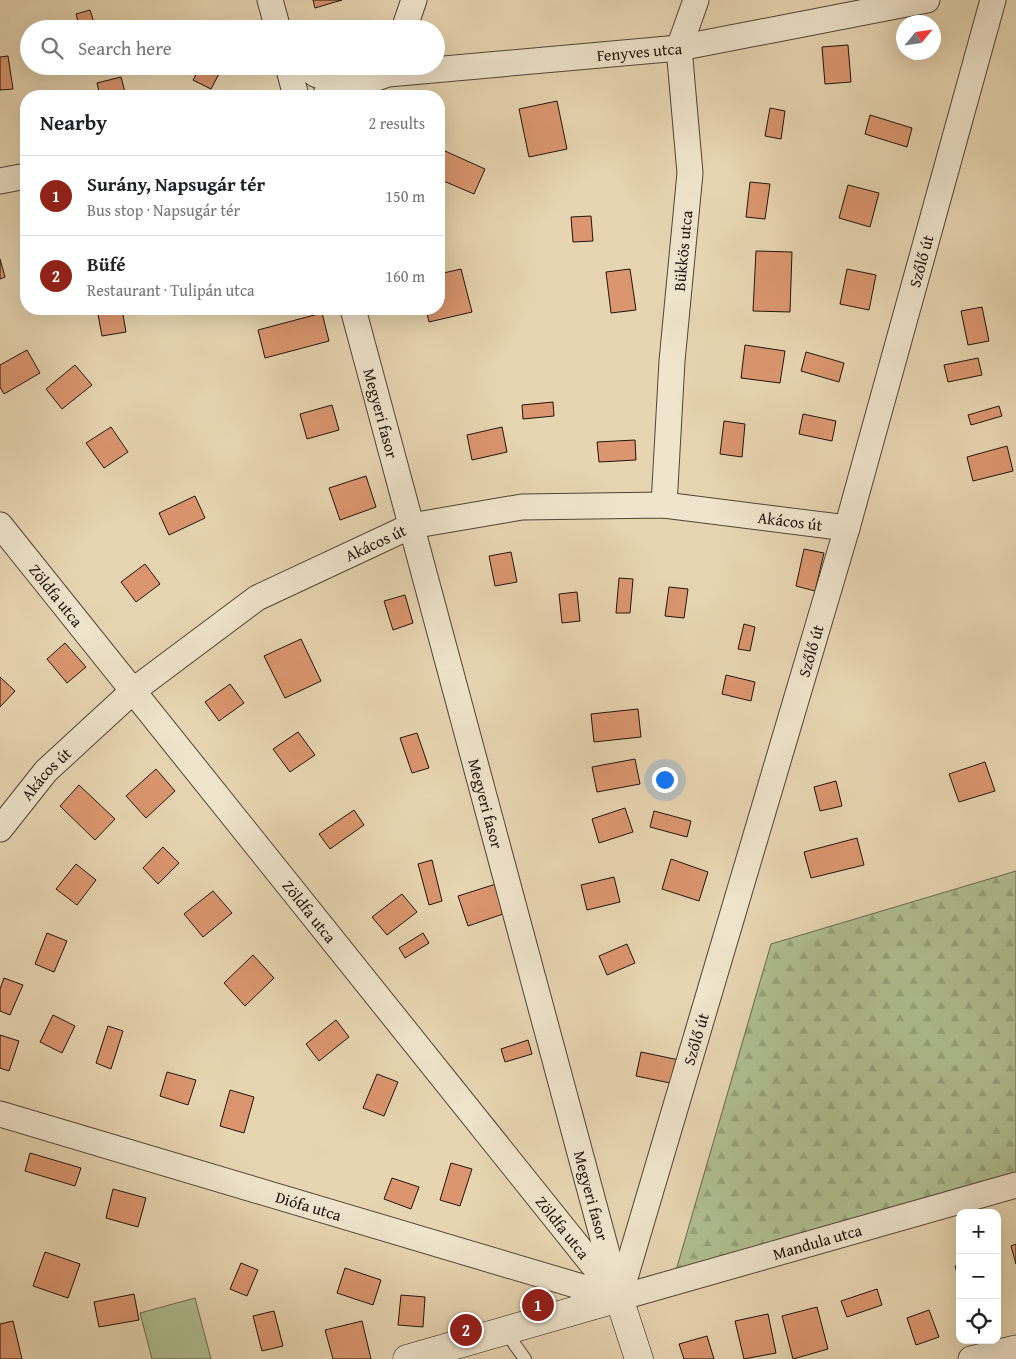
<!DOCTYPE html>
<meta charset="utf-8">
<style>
:root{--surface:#fff;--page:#f2f2f2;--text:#202124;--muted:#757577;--line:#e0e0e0;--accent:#8f2418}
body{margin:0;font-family:"Gentium Book Plus",serif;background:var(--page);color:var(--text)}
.controls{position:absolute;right:15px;bottom:15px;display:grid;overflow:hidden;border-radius:10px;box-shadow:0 5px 20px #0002}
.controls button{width:45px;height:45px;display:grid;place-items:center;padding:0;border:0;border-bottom:1px solid var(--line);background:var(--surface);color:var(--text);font:25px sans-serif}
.compass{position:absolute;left:896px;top:15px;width:45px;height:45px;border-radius:50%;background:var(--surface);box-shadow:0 5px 20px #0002;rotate:61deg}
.you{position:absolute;left:664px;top:779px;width:18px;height:18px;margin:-12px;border:4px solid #fff;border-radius:50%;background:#1a73e8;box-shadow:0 0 0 8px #1a73e833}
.badge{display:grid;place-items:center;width:32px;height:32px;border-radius:50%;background:var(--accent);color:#fff;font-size:16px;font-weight:700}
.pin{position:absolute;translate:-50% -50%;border:2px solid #fff;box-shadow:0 1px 5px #0006}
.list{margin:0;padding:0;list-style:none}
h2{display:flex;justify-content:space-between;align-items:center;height:65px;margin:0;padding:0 20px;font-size:21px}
h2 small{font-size:16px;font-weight:400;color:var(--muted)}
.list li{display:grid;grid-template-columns:32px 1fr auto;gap:15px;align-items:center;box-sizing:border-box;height:80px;padding:0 20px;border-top:1px solid var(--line)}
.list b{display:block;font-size:19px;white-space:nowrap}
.list p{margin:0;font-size:16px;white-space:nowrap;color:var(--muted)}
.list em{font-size:16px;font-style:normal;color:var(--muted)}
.icon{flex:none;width:28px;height:28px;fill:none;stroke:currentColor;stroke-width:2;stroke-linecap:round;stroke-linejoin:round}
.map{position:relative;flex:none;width:1016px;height:1359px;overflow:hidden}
.search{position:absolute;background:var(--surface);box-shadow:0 5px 20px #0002;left:20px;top:20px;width:425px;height:55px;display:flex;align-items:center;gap:12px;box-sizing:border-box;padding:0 18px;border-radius:28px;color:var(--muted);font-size:19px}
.panel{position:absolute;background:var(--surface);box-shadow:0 5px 20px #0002;left:20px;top:90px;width:425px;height:225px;border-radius:20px}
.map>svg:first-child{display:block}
.green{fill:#afbe90;stroke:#67694e}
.forest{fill:url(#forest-firs);stroke:#67694e}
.building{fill:#db966f;stroke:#1f140d}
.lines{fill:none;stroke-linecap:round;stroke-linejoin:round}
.lane-casing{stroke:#514436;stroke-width:14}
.street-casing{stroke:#514436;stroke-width:27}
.secondary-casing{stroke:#1f140d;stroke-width:29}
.lane{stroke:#efe4cc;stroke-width:12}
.street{stroke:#efe4cc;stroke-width:25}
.secondary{stroke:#efe4cc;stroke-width:28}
.labels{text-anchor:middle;stroke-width:4;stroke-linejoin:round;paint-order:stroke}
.street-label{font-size:16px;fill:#1f140d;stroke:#efe4cc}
</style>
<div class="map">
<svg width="1016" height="1359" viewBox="0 0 1016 1359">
<defs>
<pattern id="forest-firs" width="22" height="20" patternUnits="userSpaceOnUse" patternTransform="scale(1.25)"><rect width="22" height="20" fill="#afbe90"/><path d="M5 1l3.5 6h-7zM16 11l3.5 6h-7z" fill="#96a27b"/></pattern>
</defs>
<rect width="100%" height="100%" fill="#e7d5b1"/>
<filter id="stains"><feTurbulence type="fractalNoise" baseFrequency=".004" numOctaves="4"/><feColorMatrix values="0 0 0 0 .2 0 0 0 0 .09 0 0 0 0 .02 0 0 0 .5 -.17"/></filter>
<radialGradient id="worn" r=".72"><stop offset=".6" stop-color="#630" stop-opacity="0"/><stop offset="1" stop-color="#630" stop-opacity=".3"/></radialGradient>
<polygon class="green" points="195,1298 211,1359 152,1359 140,1313"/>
<polygon class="forest" points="1016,871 1016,1182 670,1291 771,944"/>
<g class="building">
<polygon points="313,0 342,0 315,8"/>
<polygon points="90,10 96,29 80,29 76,14"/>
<polygon points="848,45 851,82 825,84 822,47"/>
<polygon points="8,56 13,89 0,90 0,57"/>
<polygon points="201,66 223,66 211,89 193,80"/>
<polygon points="121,77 126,96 100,96 97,83"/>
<polygon points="557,101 567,149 529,157 519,109"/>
<polygon points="770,108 785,111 781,139 765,136"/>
<polygon points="870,115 912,128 907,147 865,134"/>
<polygon points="445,151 485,169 474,194 439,179 439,165"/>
<polygon points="750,182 770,184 765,219 746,217"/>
<polygon points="848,185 879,193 870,227 839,218"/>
<polygon points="591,216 593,241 573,242 571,217"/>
<polygon points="756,251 792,252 790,312 753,311"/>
<polygon points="0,259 5,277 0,279"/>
<polygon points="461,269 472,312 429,322 426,309 439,309 439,274"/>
<polygon points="630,269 636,310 611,313 606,272"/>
<polygon points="847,269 876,275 869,310 840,304"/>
<polygon points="982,307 989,341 968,345 961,311"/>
<polygon points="97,309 122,309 126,332 102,336"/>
<polygon points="322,313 329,341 265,358 258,330"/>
<polygon points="745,345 785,351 780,383 741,378"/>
<polygon points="27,350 40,373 4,394 0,387 0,365"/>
<polygon points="806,352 844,363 839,382 801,371"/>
<polygon points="978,358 982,375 948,382 944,365"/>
<polygon points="75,365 92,385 62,409 46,389"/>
<polygon points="553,402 554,416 523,419 522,405"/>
<polygon points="332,405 339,430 307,439 300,414"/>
<polygon points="999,406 1002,416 971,425 968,415"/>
<polygon points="803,414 836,421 832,441 799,434"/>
<polygon points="724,421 745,424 742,457 720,454"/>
<polygon points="111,427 128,452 104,468 86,443"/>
<polygon points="502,427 507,452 472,460 467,435"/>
<polygon points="635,440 636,460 599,462 597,442"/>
<polygon points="1007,446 1013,471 973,481 967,457"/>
<polygon points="366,476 376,507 340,520 329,488"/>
<polygon points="195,496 205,518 169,535 159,513"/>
<polygon points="804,549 824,553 815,591 796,586"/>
<polygon points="511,552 517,582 495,586 489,556"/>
<polygon points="145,564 160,584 136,602 121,582"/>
<polygon points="619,578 633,579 630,613 616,613"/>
<polygon points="669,587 688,589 684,618 665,616"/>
<polygon points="577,592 580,621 562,623 559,594"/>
<polygon points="405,595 413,623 393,630 384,601"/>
<polygon points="744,624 755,627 750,651 738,649"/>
<polygon points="301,639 321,681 285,698 264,656"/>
<polygon points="65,643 86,667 67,683 47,659"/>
<polygon points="726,675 755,682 751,701 722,694"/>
<polygon points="0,677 15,691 0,707"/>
<polygon points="230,684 244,703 219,721 205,702"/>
<polygon points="638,709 641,737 594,742 591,714"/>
<polygon points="298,732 315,755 290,772 273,749"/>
<polygon points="417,733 429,768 412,773 400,738"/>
<polygon points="635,759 640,784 597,792 592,767"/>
<polygon points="985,762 995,791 959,802 949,774"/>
<polygon points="156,769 175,791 146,818 126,796"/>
<polygon points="836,781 842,806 820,811 814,787"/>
<polygon points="79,785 115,819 95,840 60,806"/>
<polygon points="625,808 633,832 599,843 592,819"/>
<polygon points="354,810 364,825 330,849 319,834"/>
<polygon points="654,811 691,821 687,837 650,827"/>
<polygon points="857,838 864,865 811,878 804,852"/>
<polygon points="163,847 179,863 158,884 143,868"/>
<polygon points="671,859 708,872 699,901 662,889"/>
<polygon points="432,860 442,901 429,905 418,864"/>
<polygon points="76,864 96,880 77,905 56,889"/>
<polygon points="614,877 620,902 587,910 581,885"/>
<polygon points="496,884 506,913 468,926 458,896"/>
<polygon points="213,891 232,913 203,937 184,914"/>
<polygon points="402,894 417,912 387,935 372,917"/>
<polygon points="47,933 67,941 54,972 35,964"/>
<polygon points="423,933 429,943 405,958 399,948"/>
<polygon points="627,944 635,963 607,975 599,956"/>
<polygon points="253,955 274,978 245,1006 224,983"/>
<polygon points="4,978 23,985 10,1015 0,1011 0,989"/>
<polygon points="53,1015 75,1026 62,1053 40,1042"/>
<polygon points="336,1020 349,1037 319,1061 306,1044"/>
<polygon points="108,1026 123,1031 111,1069 96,1063"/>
<polygon points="0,1035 19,1041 9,1071 0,1068"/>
<polygon points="528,1040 532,1054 505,1062 501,1049"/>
<polygon points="641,1052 679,1060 675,1084 636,1076"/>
<polygon points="167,1072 196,1080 188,1105 160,1096"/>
<polygon points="377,1074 398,1082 384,1116 363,1108"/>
<polygon points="230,1090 254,1097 244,1133 220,1126"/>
<polygon points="30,1153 81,1168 75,1186 25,1171"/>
<polygon points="451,1163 472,1169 460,1206 440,1200"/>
<polygon points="392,1178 419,1187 411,1209 384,1199"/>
<polygon points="113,1189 146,1198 138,1227 106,1218"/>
<polygon points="1016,1244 1016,1264 1011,1246"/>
<polygon points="45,1252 80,1264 68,1298 33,1286"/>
<polygon points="241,1263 258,1270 247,1296 230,1289"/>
<polygon points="960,1265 960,1284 955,1266"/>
<polygon points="345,1268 381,1280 373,1305 337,1293"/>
<polygon points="877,1289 882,1305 847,1317 841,1301"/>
<polygon points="134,1294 139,1320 99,1327 94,1302"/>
<polygon points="401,1295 425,1297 423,1327 398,1325"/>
<polygon points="817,1307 828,1349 793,1359 782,1316"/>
<polygon points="929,1310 939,1337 916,1345 907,1318"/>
<polygon points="274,1311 283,1346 262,1351 253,1316"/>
<polygon points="768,1314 776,1353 744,1359 735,1321"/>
<polygon points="13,1321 22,1359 0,1359 0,1324"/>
<polygon points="362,1321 371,1359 333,1359 325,1330"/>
<polygon points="707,1336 714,1359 684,1359 679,1344"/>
</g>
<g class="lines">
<g class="lane-casing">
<polyline id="lane" points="505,1331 525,1359"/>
</g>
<g class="street-casing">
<g id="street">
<polyline points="270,0 278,29"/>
<polyline points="404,29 414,0"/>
<polyline points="288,66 296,96"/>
<polyline points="306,66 315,74 349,88"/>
<path id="s1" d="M325,96L388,74L679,48L927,0"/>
<polyline points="0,181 26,176"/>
<path id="s2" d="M353,309L619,1298"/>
<path id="s3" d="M664,505L672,361L690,173L679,48L696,0"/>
<path id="s4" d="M0,525L613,1290"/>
<path id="s5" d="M0,829L46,771L134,690L257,598L411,526L522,507L664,505L847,528"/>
<path id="s6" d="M0,1114L619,1298"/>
<path id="s7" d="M619,1298L847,528L993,0"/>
<path id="s8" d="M619,1298L1016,1185"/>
<polyline points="971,1359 1016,1348"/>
</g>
</g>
<g class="secondary-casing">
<polyline id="secondary" points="407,1359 619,1298 639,1359"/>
</g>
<use href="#lane" class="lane"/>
<use href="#street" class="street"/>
<use href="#secondary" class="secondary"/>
</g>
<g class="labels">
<g class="street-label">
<text dy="6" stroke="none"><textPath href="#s1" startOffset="319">Fenyves utca</textPath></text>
<text dy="6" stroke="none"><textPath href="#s3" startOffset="255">Bükkös utca</textPath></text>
<text dy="6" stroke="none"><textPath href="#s7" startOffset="1080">Szőlő út</textPath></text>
<text dy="6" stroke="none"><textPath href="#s2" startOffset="108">Megyeri fasor</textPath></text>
<text dy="6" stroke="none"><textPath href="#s5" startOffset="899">Akácos út</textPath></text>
<text dy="6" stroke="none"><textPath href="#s5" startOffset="478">Akácos út</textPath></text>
<text dy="6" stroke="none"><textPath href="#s4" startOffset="90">Zöldfa utca</textPath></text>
<text dy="6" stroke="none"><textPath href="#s7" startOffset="675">Szőlő út</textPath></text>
<text dy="6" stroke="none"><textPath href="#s5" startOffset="72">Akácos út</textPath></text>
<text dy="6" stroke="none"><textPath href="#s2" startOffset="512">Megyeri fasor</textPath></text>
<text dy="6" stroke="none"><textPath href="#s4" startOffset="495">Zöldfa utca</textPath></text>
<text dy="6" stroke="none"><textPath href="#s7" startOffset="270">Szőlő út</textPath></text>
<text dy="6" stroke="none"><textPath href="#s2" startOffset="918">Megyeri fasor</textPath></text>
<text dy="6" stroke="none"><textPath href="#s6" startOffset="322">Diófa utca</textPath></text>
<text dy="6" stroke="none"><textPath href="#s4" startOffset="900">Zöldfa utca</textPath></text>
<text dy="6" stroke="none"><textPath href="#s8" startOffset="206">Mandula utca</textPath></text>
</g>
</g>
<rect width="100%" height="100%" filter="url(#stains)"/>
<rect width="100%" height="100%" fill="url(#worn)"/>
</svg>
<div class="controls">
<button>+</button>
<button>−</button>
<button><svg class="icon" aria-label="locate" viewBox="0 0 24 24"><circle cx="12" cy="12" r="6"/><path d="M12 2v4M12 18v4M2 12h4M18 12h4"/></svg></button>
</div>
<svg class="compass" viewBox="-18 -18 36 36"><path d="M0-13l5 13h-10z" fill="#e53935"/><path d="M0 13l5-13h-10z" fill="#757577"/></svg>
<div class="you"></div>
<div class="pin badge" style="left:538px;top:1305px">1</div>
<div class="pin badge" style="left:466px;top:1330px">2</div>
<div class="search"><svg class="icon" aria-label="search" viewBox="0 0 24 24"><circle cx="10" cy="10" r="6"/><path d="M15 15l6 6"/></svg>Search here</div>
<section class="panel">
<h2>Nearby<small>2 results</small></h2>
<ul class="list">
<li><span class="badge">1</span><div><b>Surány, Napsugár tér</b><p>Bus stop · Napsugár tér</p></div><em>150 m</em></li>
<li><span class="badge">2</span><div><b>Büfé</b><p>Restaurant · Tulipán utca</p></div><em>160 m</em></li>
</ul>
</section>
</div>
